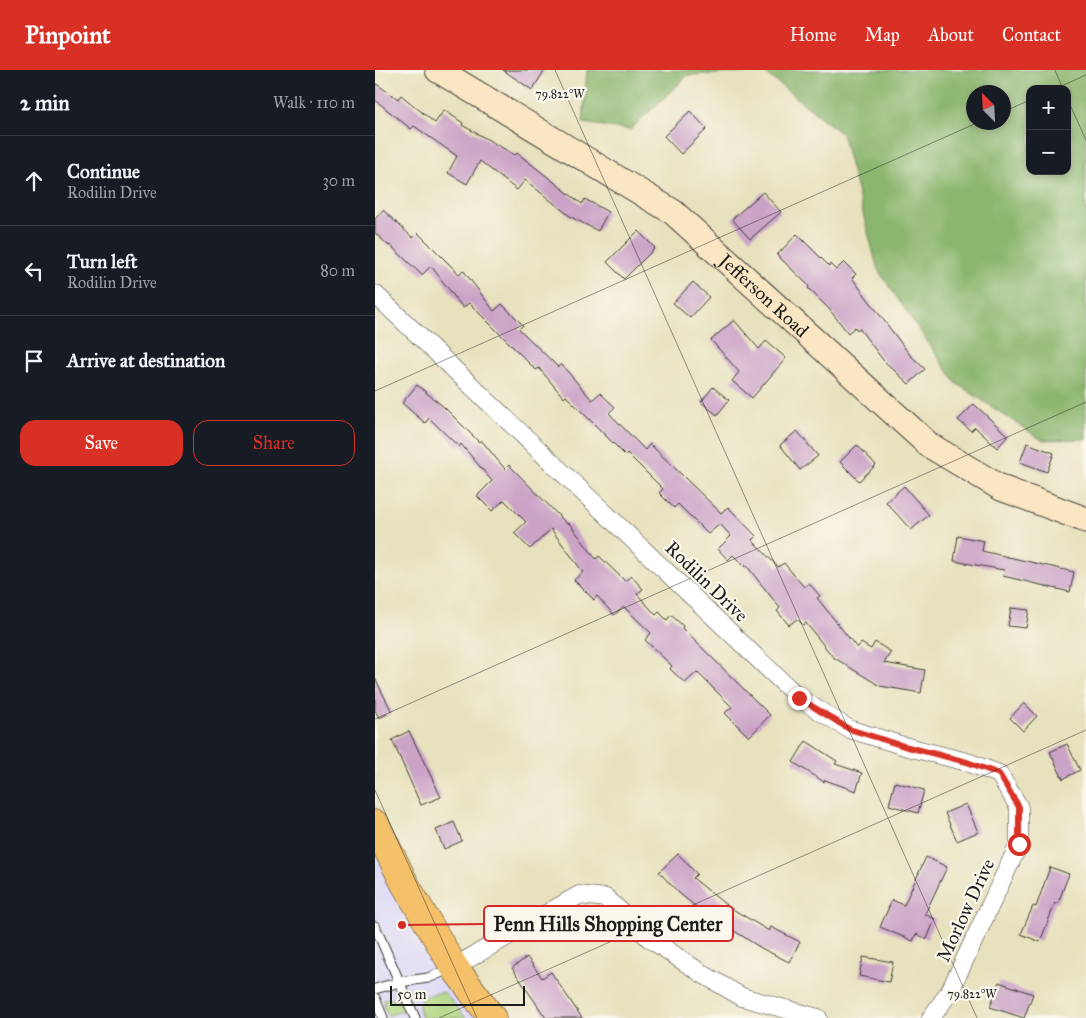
<!DOCTYPE html>
<meta charset="utf-8">
<style>
:root{--surface:#171b24;--page:#242831;--text:#f1f3f6;--muted:#9ea1a6;--line:#363941;--accent:#d93025}
body{margin:0;font-family:"IM FELL Great Primer",serif;background:var(--page);color:var(--text)}
.controls{position:absolute;right:15px;top:15px;display:grid;overflow:hidden;border-radius:10px;box-shadow:0 2px 8px #0003}
.controls button{width:45px;height:45px;display:grid;place-items:center;padding:0;border:0;border-bottom:1px solid var(--line);background:var(--surface);color:var(--text);font:25px sans-serif}
.compass{position:absolute;left:591px;top:15px;width:45px;height:45px;border-radius:50%;background:var(--surface);box-shadow:0 2px 8px #0003;rotate:336deg}
.scale{position:absolute;left:15px;bottom:12px;width:135px;box-sizing:border-box;padding-left:5px;border:2px solid #1c1c1c;border-top:0;font-size:14px;line-height:18px;white-space:nowrap;color:#1c1c1c;-webkit-text-stroke:4px #fbf7ec;paint-order:stroke}
.stop{position:absolute;width:15px;height:15px;margin:-11px;border:4px solid #d93025;border-radius:50%;background:#fff}
.stop.end{background:#d93025;border-color:#fff;box-shadow:0 1px 5px #0008}
.list{margin:0;padding:0;list-style:none}
h2{display:flex;justify-content:space-between;align-items:center;height:65px;margin:0;padding:0 20px;font-size:21px}
h2 small{font-size:16px;font-weight:400;color:var(--muted)}
.list li{display:grid;grid-template-columns:32px 1fr auto;gap:15px;align-items:center;box-sizing:border-box;height:90px;padding:0 20px;border-top:1px solid var(--line)}
.list b{display:block;font-size:19px;white-space:nowrap}
.list p{margin:0;font-size:16px;white-space:nowrap;color:var(--muted)}
.list em{font-size:16px;font-style:normal;color:var(--muted)}
.actions{display:flex;gap:10px;padding:15px 20px}
.actions a{flex:1;padding:11px 0;border:1px solid var(--accent);border-radius:15px;text-align:center;font-size:18px;color:var(--accent)}
.actions .main{background:var(--accent);color:#fff}
.icon{flex:none;width:28px;height:28px;fill:none;stroke:currentColor;stroke-width:2;stroke-linecap:round;stroke-linejoin:round}
.map{position:relative;flex:none;width:711px;height:948px;overflow:hidden}
header{display:flex;align-items:center;gap:30px;box-sizing:border-box;height:70px;padding:0 25px;background:var(--accent);color:#fff}
header strong{font-size:24px}
nav{display:flex;gap:28px;margin-inline-start:auto;font-size:18px}
main{display:flex}
aside{flex:1;background:var(--surface)}
.map>svg:first-child{display:block}
.built{fill:#dbd6f7}
.green{fill:#afd57f;stroke:#66784e}
.forest{fill:#8bb66e;stroke:#546945;fill-rule:evenodd}
.building{fill:#cba3c7}
.lines{fill:none;stroke-linecap:round;stroke-linejoin:round}
.lane-casing{stroke:#3b3a34;stroke-width:11}
.street-casing{stroke:#3b3a34;stroke-width:19}
.secondary-casing{stroke:#3b3a34;stroke-width:27}
.primary-casing{stroke:#3b3a34;stroke-width:29}
.lane{stroke:#fff;stroke-width:9}
.street{stroke:#fff;stroke-width:18}
.secondary{stroke:#fbe6c4;stroke-width:25}
.primary{stroke:#f4c16b;stroke-width:28}
.route{stroke:#d93025;stroke-width:6}
.ticks{fill:none;stroke:#1c1c1c;stroke-width:1;stroke-opacity:0.45}
.labels{text-anchor:middle;stroke-width:4.5;stroke-linejoin:round;paint-order:stroke}
.street-label{font-size:19px;fill:#1c1c1c;stroke:#fbf7ec}
.ticks-label{font-size:12px;text-anchor:middle;fill:#1c1c1c;stroke:#fbf7ec;stroke-width:4.5;stroke-linejoin:round;paint-order:stroke}
.leader{fill:none;stroke:#d62828;stroke-width:2}
.callout-dot{fill:#d62828;stroke:#fbf7ec;stroke-width:2}
.callout{fill:#fbf7ec;stroke:#d62828;stroke-width:2}
.callout-label{font-size:20px;text-anchor:middle;font-weight:bold;fill:#1c1c1c}
</style>
<header>
<strong>Pinpoint</strong>
<nav><a>Home</a><a>Map</a><a>About</a><a>Contact</a></nav>
</header>
<main>
<aside>
<h2>2 min<small>Walk · 110 m</small></h2>
<ul class="list">
<li><svg class="icon" aria-label="ahead" viewBox="0 0 24 24"><path d="M12 20V5M6 11l6-6 6 6"/></svg><div><b>Continue</b><p>Rodilin Drive</p></div><em>30 m</em></li>
<li><svg class="icon" aria-label="left" viewBox="0 0 24 24"><path d="M17 20v-9H6M10 6l-5 5 5 5"/></svg><div><b>Turn left</b><p>Rodilin Drive</p></div><em>80 m</em></li>
<li><svg class="icon" aria-label="arrive" viewBox="0 0 24 24"><path d="M6 21V4h12l-3 4 3 4H6"/></svg><div><b>Arrive at destination</b></div></li>
</ul>
<div class="actions"><a class="main">Save</a><a>Share</a></div>
</aside>
<div class="map">
<svg width="711" height="948" viewBox="0 0 711 948">
<rect width="100%" height="100%" fill="#fbf7ec"/>
<filter id="ink" filterUnits="userSpaceOnUse"><feTurbulence type="fractalNoise" baseFrequency=".02" numOctaves="2"/><feDisplacementMap in="SourceGraphic" scale="10" xChannelSelector="R" yChannelSelector="G"/><feConvolveMatrix kernelMatrix="1 2 1 2 8 2 1 2 1" color-interpolation-filters="sRGB"/></filter>
<filter id="wash" filterUnits="userSpaceOnUse"><feTurbulence type="fractalNoise" baseFrequency=".0096" numOctaves="4" result="noise"/><feDisplacementMap in="SourceGraphic" scale="20" xChannelSelector="R" yChannelSelector="G"/><feGaussianBlur stdDeviation="1.12" result="paint"/><feColorMatrix in="noise" values="0 0 0 0 0 0 0 0 0 0 0 0 0 0 0 0 0 1.4 0 .05"/><feComposite in="paint" operator="in"/></filter>
<g filter="url(#wash)">
<rect width="100%" height="100%" fill="#e8e1be"/>
<polygon class="built" points="0,754 117,948 0,948"/>
<g class="green">
<path d="M69,922L91,948H47C38,926 51,925 69,922Z"/>
<polygon points="11,928 27,931 31,936 29,940 13,946 9,937 9,930"/>
</g>
<path class="forest" d="M212,0H711V369L667,370L581,313L503,200L467,64L389,2L313,5L255,60L208,53ZM655,19H692V101H655ZM598,22H628V52H598Z"/>
<g id="blocks">
<g class="building">
<polygon points="128,0 170,0 157,20"/>
<polygon points="0,13 23,29 26,25 60,53 69,40 88,53 87,55 140,85 142,83 207,134 210,129 233,142 223,161 196,147 150,110 142,120 105,91 92,114 73,103 82,86 39,56 36,59 0,30"/>
<polygon points="315,41 332,59 306,84 289,66"/>
<polygon points="388,122 406,142 375,169 357,149"/>
<polygon points="8,140 38,168 43,163 84,204 88,200 119,241 127,234 148,255 144,259 183,297 186,294 217,330 225,323 240,337 234,343 270,380 275,374 346,443 353,437 381,466 377,470 403,497 409,493 429,517 434,513 445,526 442,528 482,578 486,573 496,579 500,572 516,582 509,593 550,600 546,623 505,616 458,587 431,553 428,555 422,549 414,555 402,541 405,538 371,495 370,497 358,485 353,490 343,479 356,466 345,454 333,464 303,434 299,438 284,423 288,419 252,383 250,385 191,326 189,328 164,298 161,300 94,233 88,238 56,196 47,205 15,175 14,176 0,163 0,149"/>
<polygon points="263,161 280,178 249,209 232,192"/>
<polygon points="422,164 454,196 455,194 461,200 469,192 481,204 477,208 535,285 550,299 534,314 508,290 484,258 482,260 480,257 473,263 454,239 433,218 434,216 402,185"/>
<polygon points="318,212 334,227 315,248 298,233"/>
<polygon points="359,250 384,279 391,271 411,288 377,328 357,311 364,302 336,270"/>
<polygon points="42,315 70,338 104,372 106,370 130,399 134,395 192,454 194,453 221,489 224,486 250,511 256,506 268,519 262,524 281,545 284,542 292,550 296,545 308,556 307,558 395,645 374,667 350,643 357,637 322,602 310,613 295,599 297,596 270,570 276,563 249,537 239,545 222,526 219,530 199,510 208,502 176,459 155,479 139,463 151,452 129,430 117,441 102,426 117,411 86,374 84,377 54,348 50,353 27,333"/>
<polygon points="338,317 354,330 342,345 326,332"/>
<polygon points="599,334 633,366 622,378 600,357 596,361 583,350"/>
<polygon points="422,361 443,386 425,400 405,375"/>
<polygon points="652,373 679,383 672,402 645,392"/>
<polygon points="482,375 501,395 484,411 465,392"/>
<polygon points="529,416 554,445 536,460 511,432"/>
<polygon points="583,466 609,471 607,481 699,502 695,522 628,506 629,500 579,491"/>
<polygon points="636,538 654,540 651,558 633,556"/>
<polygon points="0,608 17,642 4,648 0,640"/>
<polygon points="649,633 662,646 648,661 635,648"/>
<polygon points="34,661 66,727 46,735 17,670"/>
<polygon points="431,671 462,691 460,694 487,703 481,721 450,710 449,712 418,692"/>
<polygon points="692,674 705,700 688,709 675,682"/>
<polygon points="520,712 549,720 543,743 514,735"/>
<polygon points="591,734 603,762 582,771 570,743"/>
<polygon points="79,752 87,771 69,779 61,760"/>
<polygon points="303,784 322,804 318,808 351,835 394,861 396,857 425,872 414,892 386,878 339,848 334,854 321,844 325,840 304,823 284,802"/>
<polygon points="551,787 572,797 550,844 560,849 552,869 541,864 538,871 505,857 517,830 529,835"/>
<polygon points="675,797 694,804 683,833 680,833 665,872 646,864 658,836 661,837"/>
<polygon points="152,887 167,908 176,902 207,948 171,948 137,898"/>
<polygon points="488,887 518,892 514,912 484,906"/>
<polygon points="624,912 658,924 649,948 615,937"/>
</g>
</g>
</g>
<g filter="url(#ink)">
<use href="#blocks" fill-opacity="0" stroke="#3b3a34" stroke-width="1"/>
<g class="lines">
<g class="lane-casing">
<g id="lane">
<polyline points="0,856 40,948"/>
<polyline points="0,919 25,912 53,908 77,898"/>
<polyline points="0,928 8,948"/>
</g>
</g>
<g class="street-casing">
<g id="street">
<polyline points="0,224 424,628 474,659 529,676 592,692 624,704 644,737 644,774 575,921 556,948"/>
<polyline points="79,897 204,825 231,828 274,868 326,903 367,927 443,948"/>
</g>
</g>
<g class="secondary-casing">
<g id="secondary">
<path id="s1" d="M63,0L298,142L554,375L626,418L711,450"/>
</g>
</g>
<g class="primary-casing">
<polyline id="primary" points="0,754 30,814 79,897 117,948"/>
</g>
<use href="#lane" class="lane"/>
<use href="#street" class="street"/>
<use href="#secondary" class="secondary"/>
<use href="#primary" class="primary"/>
</g>
</g>
<g class="lines" filter="url(#ink)">
<polyline class="route" points="424,628 474,659 529,676 592,692 624,704 644,737 644,774"/>
</g>
<path class="ticks" d="M180,0L602,948M680,0L688,19M680,19L711,5M692,28L711,70M628,42L655,30M0,321L604,52M0,649L711,332M0,720L102,948M64,948L711,660"/>
<g class="labels">
<g class="street-label">
<text dy="7" stroke="none"><textPath href="#s1" startOffset="398">Jefferson Road</textPath></text>
<text transform="translate(332 511) rotate(44)" y="7">Rodilin Drive</text>
<text transform="translate(590 840) rotate(-65)" y="7">Morlow Drive</text>
</g>
</g>
<g class="ticks-label">
<text x="185" y="28">79.822°W</text>
<text x="597" y="928">79.822°W</text>
</g>
<path class="leader" d="M27 855L109 854"/>
<circle class="callout-dot" cx="27" cy="855" r="5"/>
<rect class="callout" x="109" y="836" width="249" height="35" rx="5"/>
<g class="callout-label">
<text x="233" y="861">Penn Hills Shopping Center</text>
</g>
</svg>
<div class="controls">
<button>+</button>
<button>−</button>
</div>
<svg class="compass" viewBox="-18 -18 36 36"><path d="M0-13l5 13h-10z" fill="#e53935"/><path d="M0 13l5-13h-10z" fill="#9ea1a6"/></svg>
<div class="scale">50 m</div>
<div class="stop" style="left:644px;top:774px"></div>
<div class="stop end" style="left:424px;top:628px"></div>
</div>
</main>
